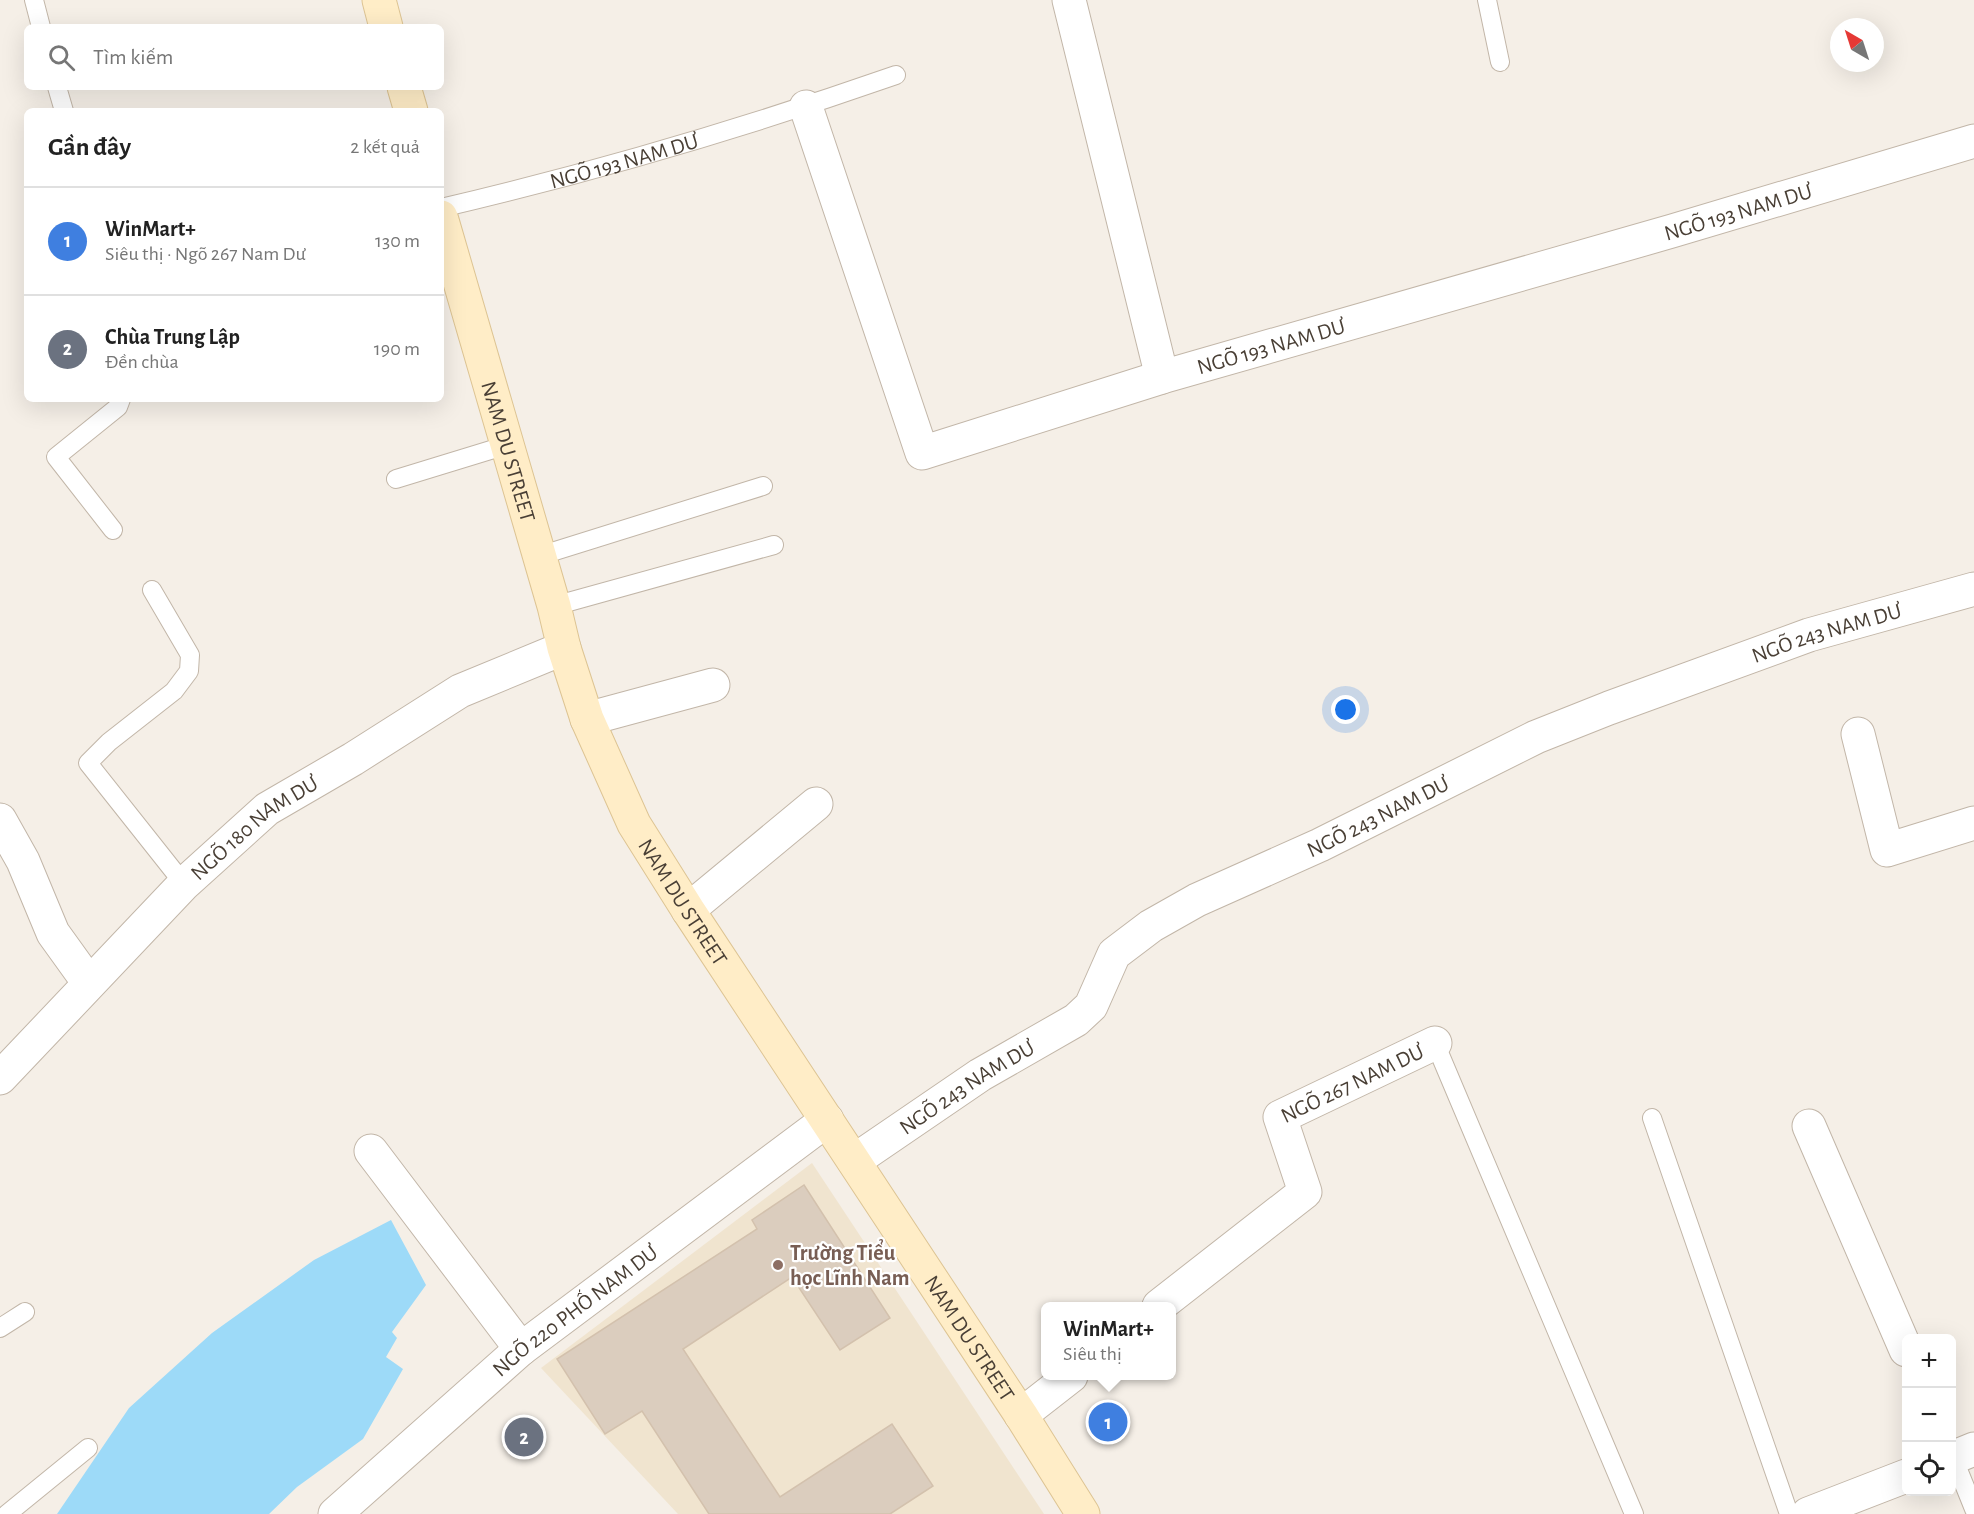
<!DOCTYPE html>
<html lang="vi">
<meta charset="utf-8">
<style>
:root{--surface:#fff;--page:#f6f6f6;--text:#222;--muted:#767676;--line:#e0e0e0;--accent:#d93025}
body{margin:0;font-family:"Alegreya Sans",sans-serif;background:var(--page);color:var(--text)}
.controls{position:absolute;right:18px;bottom:18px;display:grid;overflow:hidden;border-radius:9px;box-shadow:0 6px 24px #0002}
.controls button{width:54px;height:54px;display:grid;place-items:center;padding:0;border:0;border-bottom:2px solid var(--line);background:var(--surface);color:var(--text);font:30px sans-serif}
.compass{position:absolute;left:1830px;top:18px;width:54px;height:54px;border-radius:50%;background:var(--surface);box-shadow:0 6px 24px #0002;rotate:321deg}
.you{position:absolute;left:1346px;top:710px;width:21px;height:21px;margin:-15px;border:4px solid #fff;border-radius:50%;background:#1a73e8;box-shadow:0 0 0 9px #1a73e833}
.badge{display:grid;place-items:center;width:39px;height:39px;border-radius:50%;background:var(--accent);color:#fff;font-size:20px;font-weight:700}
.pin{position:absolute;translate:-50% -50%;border:3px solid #fff;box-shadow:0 2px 6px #0006}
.popup{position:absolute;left:1041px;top:1302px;width:135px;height:78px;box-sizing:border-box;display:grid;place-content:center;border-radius:9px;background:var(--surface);filter:drop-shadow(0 2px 4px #0005);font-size:20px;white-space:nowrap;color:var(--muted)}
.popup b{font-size:22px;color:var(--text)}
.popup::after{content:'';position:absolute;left:50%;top:100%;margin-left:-12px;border:12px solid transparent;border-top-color:var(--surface)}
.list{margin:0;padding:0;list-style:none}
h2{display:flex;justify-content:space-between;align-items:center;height:78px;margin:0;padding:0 24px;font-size:26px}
h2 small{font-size:20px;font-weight:400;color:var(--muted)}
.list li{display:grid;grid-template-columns:39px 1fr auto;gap:18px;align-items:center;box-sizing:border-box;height:108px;padding:0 24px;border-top:2px solid var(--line)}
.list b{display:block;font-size:22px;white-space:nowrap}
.list p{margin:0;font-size:20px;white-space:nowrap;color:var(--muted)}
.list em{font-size:20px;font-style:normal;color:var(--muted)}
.icon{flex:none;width:33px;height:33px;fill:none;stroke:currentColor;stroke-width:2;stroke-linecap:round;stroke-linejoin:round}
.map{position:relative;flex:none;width:1974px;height:1514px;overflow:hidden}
.search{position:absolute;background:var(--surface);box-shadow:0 6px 24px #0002;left:24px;top:24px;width:420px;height:66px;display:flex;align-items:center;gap:15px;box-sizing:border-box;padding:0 21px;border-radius:9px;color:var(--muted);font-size:22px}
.panel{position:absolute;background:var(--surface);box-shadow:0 6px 24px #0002;left:24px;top:108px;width:420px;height:294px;border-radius:9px}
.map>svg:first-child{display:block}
.education{fill:#f0e4cf}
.water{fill:#9ddaf8}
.building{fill:#dbcdbe;stroke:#d3c1ad;stroke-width:1.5}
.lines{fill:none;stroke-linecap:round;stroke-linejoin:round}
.lane-casing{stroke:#c2b6a8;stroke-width:20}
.street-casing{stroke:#c2b6a8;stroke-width:35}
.secondary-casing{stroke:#ddc493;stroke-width:35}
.lane{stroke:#fff;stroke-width:18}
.street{stroke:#fff;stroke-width:33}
.secondary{stroke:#ffedc7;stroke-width:33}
.education-dot{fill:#8d6e63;stroke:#fff;stroke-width:2}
.labels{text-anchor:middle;stroke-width:4.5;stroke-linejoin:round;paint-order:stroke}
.street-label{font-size:22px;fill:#493f35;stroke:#fff}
.education-label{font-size:22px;font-weight:bold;fill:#785e54;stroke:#fff;text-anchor:start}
</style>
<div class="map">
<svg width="1974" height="1514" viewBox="0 0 1974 1514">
<rect width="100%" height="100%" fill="#f5efe7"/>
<polygon class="education" points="812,1163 1044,1514 678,1514 541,1368"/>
<polygon class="water" points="391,1220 426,1285 392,1332 397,1338 386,1357 403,1369 363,1439 297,1487 269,1514 57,1514 129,1408 212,1333 314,1260"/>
<polygon class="building" points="804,1185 890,1318 840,1350 792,1277 683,1349 780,1497 892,1424 933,1486 890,1514 709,1514 642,1411 605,1434 557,1359 757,1229 752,1220"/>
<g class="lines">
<g class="lane-casing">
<g id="lane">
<polyline points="34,0 41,27"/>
<polyline points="1487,0 1500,62"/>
<polyline points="57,87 64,111"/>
<path id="s1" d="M441,208C595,172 747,127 896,75"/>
<polyline points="396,479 507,445"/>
<polyline points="113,530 56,457 118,407 121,399"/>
<polyline points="539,556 763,486"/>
<polyline points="152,590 190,655 189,671 174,691 109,742 88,763 184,884"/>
<polyline points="554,606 774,545"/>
<polyline points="1435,1043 1634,1514"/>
<polyline points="1652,1118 1789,1514"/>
<polyline points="0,1328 25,1312"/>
<polyline points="1953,1457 1974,1509"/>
<polyline points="7,1514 88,1448"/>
</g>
</g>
<g class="street-casing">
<g id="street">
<polyline points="1069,0 1162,377"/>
<path id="s2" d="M806,107L922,453L1162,377L1672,231L1974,141"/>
<polyline points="587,719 713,685"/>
<polyline points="1858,734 1887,850 1974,823"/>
<polyline points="0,820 23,861 53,933 89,983"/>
<polyline points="688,910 816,804"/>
<path id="s3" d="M0,1078L184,884L267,809L353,759L460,691L564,648"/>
<polyline points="1809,1126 1906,1350"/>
<polyline points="371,1151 521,1349"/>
<path id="s4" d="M854,1161L980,1075L1076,1020L1091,1006L1114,954L1151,926L1197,900L1320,845L1536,737L1609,708L1809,635L1974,589"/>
<path id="s5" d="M1159,1306L1305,1192L1280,1117L1435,1043"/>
<polyline points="1021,1415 1071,1376"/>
<polyline points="1952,1458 1974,1449"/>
<path id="s6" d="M335,1514L521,1349L827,1120"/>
<polyline points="1808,1514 1906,1476"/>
</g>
</g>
<g class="secondary-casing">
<g id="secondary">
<polyline points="379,0 386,27"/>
<polyline points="404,87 411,111"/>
<path id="s7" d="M441,217L554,606L564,648L587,719L634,824L688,910L1021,1415L1083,1514"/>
</g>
</g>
<use href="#lane" class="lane"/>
<use href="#street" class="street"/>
<use href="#secondary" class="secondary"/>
</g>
<circle class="education-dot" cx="778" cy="1265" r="6"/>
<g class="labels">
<g class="street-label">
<text dy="8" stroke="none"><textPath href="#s1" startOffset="189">NGÕ 193 NAM DƯ</textPath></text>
<text dy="8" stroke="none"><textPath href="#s2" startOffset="1216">NGÕ 193 NAM DƯ</textPath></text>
<text dy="8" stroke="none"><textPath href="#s2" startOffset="730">NGÕ 193 NAM DƯ</textPath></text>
<text dy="8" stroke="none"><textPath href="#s7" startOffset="244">NAM DU STREET</textPath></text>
<text dy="8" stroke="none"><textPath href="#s4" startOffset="1125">NGÕ 243 NAM DƯ</textPath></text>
<text dy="8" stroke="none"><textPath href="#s4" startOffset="639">NGÕ 243 NAM DƯ</textPath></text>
<text dy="8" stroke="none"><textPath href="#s3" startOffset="358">NGÕ 180 NAM DƯ</textPath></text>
<text dy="8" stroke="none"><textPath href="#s7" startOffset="730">NAM DU STREET</textPath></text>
<text dy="8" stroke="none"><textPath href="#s5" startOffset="344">NGÕ 267 NAM DƯ</textPath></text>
<text dy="8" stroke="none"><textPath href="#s4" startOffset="135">NGÕ 243 NAM DƯ</textPath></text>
<text dy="8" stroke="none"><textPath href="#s6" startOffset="315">NGÕ 220 PHỐ NAM DƯ</textPath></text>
<text dy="8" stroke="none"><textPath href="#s7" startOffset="1252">NAM DU STREET</textPath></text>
</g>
<g class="education-label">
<text x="790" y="1260">Trường Tiểu<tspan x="790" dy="25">học Lĩnh Nam</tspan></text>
</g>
</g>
</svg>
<div class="controls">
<button>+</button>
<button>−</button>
<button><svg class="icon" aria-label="locate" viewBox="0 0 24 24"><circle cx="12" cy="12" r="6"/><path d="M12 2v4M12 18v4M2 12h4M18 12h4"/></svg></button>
</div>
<svg class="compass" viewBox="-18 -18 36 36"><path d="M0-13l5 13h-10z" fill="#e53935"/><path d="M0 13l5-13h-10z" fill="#767676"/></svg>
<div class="you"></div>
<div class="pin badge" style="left:1108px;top:1422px;background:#3f7fe0">1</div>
<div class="popup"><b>WinMart+</b>Siêu thị</div>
<div class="pin badge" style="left:524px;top:1437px;background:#6b7280">2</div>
<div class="search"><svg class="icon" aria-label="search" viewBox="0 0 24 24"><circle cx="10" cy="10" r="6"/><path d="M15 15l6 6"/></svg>Tìm kiếm</div>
<section class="panel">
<h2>Gần đây<small>2 kết quả</small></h2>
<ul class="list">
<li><span class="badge" style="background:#3f7fe0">1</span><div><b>WinMart+</b><p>Siêu thị · Ngõ 267 Nam Dư</p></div><em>130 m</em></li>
<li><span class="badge" style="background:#6b7280">2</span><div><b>Chùa Trung Lập</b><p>Đền chùa</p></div><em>190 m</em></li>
</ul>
</section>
</div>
